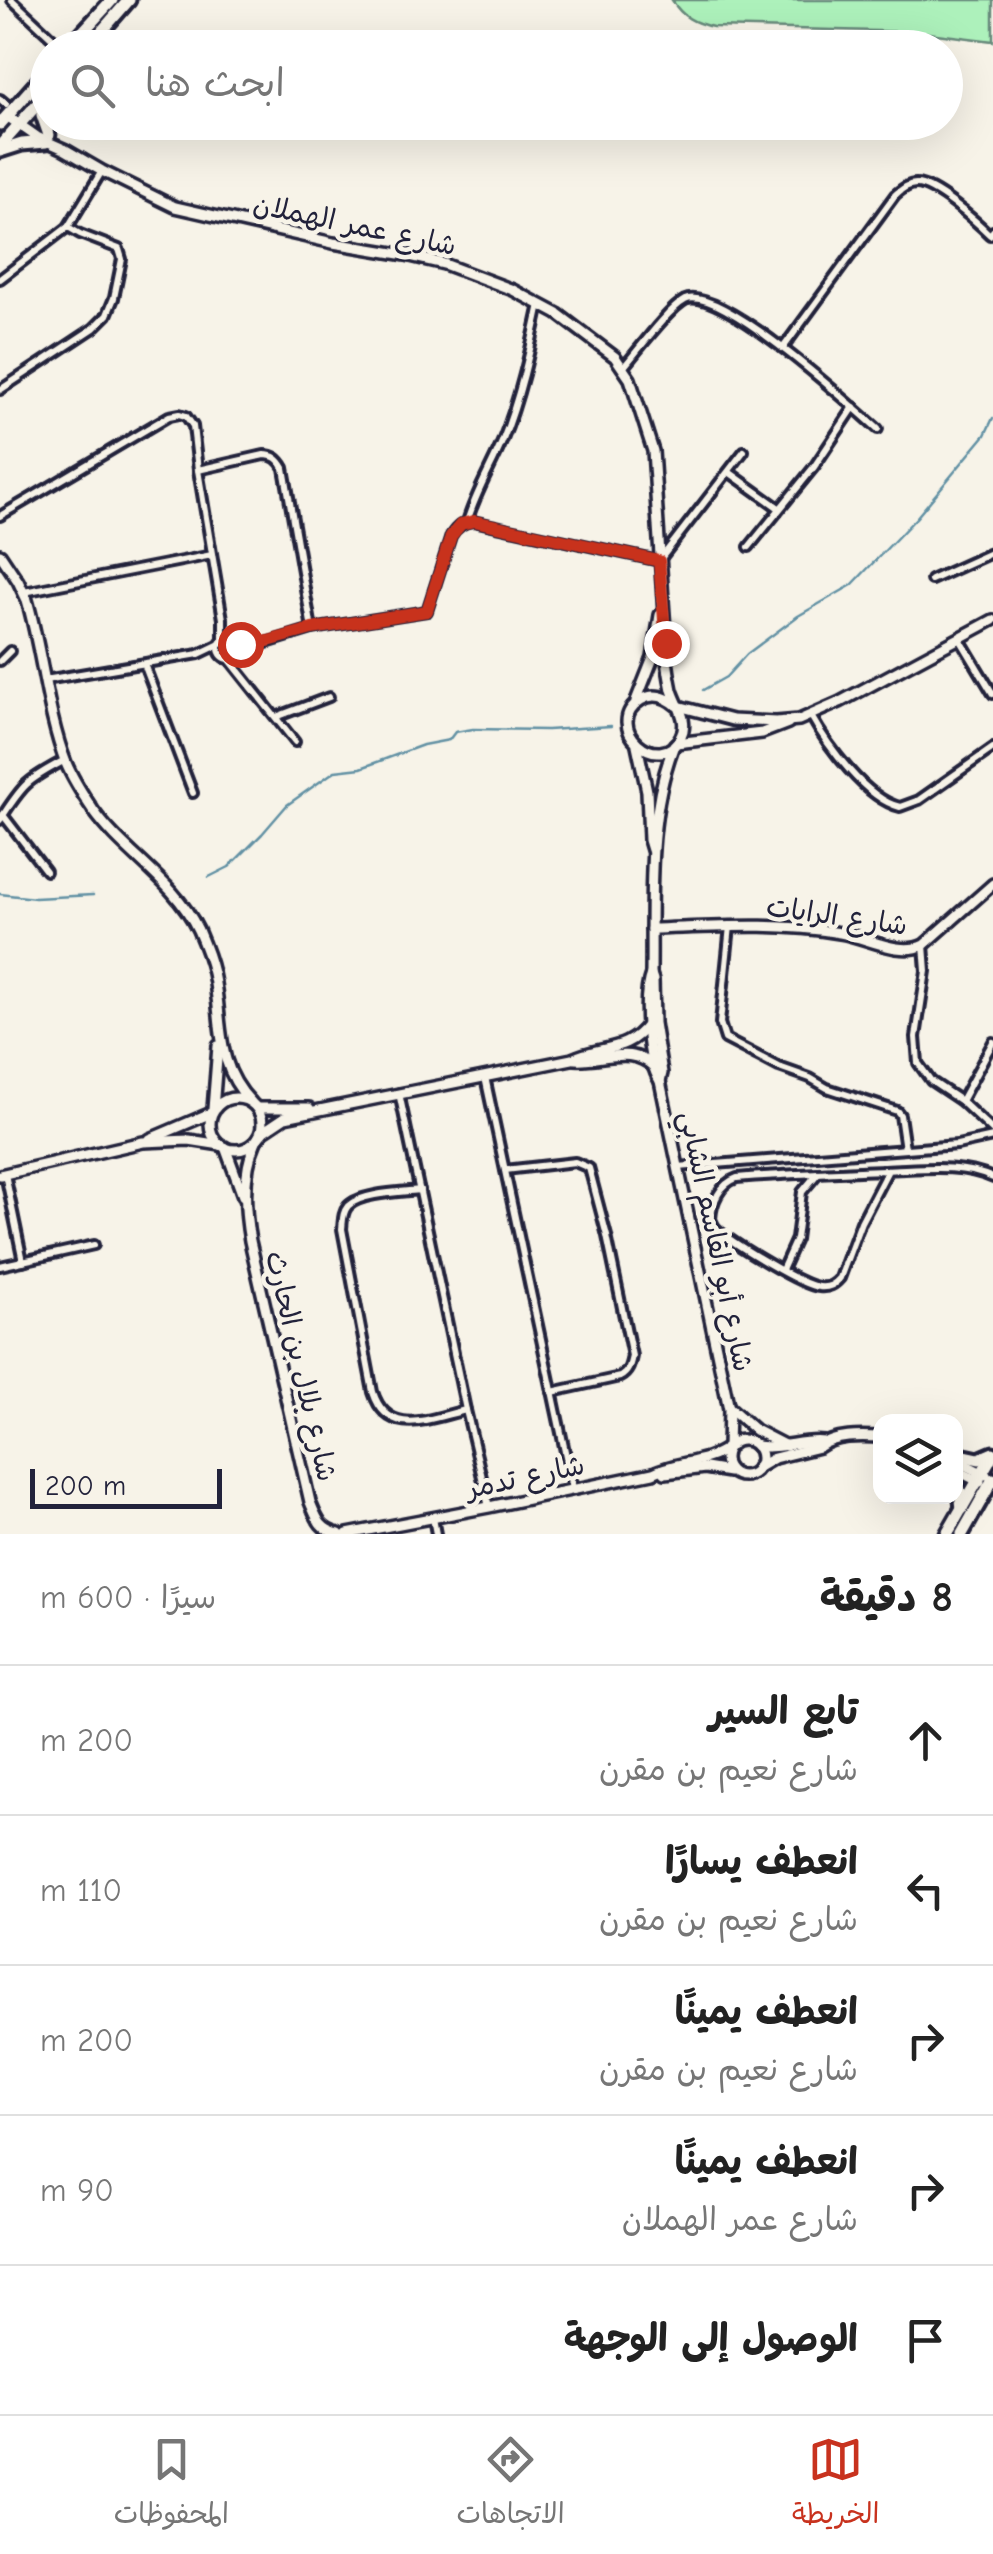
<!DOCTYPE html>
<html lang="ar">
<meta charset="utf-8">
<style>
:root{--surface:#fff;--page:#f2f2f2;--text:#222;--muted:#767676;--line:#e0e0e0;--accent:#c8321e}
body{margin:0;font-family:"Comic Neue","Playpen Sans Arabic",sans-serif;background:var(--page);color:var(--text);direction:rtl}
.controls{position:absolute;right:30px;bottom:30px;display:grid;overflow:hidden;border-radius:20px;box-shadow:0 10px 40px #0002}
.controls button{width:90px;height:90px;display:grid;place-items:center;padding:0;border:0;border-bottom:2px solid var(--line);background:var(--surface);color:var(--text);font:50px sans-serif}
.scale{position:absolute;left:30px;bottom:25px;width:192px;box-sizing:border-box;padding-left:10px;border:5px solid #22223b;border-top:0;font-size:28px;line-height:35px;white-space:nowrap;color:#22223b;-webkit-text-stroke:8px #f7f3e8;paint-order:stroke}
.stop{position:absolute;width:30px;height:30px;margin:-22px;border:8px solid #c8321e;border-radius:50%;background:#fff}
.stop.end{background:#c8321e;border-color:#fff;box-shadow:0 2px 10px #0008}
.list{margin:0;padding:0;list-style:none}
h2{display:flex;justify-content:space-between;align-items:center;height:130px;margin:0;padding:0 40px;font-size:42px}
h2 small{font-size:32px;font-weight:400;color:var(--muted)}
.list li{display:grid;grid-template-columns:65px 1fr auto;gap:30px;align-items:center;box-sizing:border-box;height:150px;padding:0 40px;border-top:2px solid var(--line)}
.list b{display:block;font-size:38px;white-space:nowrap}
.list p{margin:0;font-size:32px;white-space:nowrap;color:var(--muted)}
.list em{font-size:32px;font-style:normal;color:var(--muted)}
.icon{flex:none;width:55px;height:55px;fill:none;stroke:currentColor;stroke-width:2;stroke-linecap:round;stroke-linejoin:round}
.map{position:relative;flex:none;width:993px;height:1534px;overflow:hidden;direction:ltr}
.search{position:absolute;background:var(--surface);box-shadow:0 10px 40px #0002;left:30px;right:30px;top:30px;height:110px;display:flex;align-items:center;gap:25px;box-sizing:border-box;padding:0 35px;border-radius:55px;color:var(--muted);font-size:38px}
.sheet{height:880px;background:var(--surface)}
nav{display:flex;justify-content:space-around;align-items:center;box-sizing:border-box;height:140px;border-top:2px solid var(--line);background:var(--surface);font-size:28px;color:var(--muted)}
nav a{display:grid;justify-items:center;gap:5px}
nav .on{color:var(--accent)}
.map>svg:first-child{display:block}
.green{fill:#adf1bb;stroke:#688a7b;stroke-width:2.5}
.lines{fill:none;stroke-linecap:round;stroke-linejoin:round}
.stream{stroke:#6291a4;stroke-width:2.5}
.minor-casing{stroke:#22223b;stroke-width:14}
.tertiary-casing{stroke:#22223b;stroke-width:16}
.primary-casing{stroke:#22223b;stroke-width:19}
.minor{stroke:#f7f3e8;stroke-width:6}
.tertiary{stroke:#f7f3e8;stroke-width:9}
.primary{stroke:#f7f3e8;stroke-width:11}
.route{stroke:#c8321e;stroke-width:12}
.labels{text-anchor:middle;stroke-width:9;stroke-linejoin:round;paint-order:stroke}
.street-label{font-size:28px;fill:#22223b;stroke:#f7f3e8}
</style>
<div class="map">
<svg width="993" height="1534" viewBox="0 0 993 1534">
<rect width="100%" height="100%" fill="#f7f3e8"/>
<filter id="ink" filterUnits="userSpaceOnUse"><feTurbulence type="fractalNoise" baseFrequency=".01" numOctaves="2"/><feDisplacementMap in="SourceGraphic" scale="20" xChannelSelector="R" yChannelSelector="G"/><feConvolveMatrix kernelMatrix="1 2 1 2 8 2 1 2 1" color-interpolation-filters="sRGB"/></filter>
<g filter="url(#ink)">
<path class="green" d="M672,0H993V41L920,32L713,27C694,23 682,17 672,0Z"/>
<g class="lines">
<g class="stream">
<polyline points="703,690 726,677 747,654 798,616 852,585 916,518 985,435 993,418"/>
<polyline points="209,877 229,867 262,834 287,805 335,771 361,768 423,745 449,740 455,732 473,729 547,730 611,726"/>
<polyline points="0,894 35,898 93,895"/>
</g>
<g class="minor-casing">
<g id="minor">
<polyline points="12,0 63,48"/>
<polyline points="0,99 6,104"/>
<polyline points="0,279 68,227 102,171"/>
<path d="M783,348L895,195C901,190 907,184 916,184C934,184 977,222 990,235L993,231"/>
<path d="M623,368C637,352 668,309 685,300C719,284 850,404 878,429"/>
<polyline points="0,390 94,328 107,315 114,298 122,259 119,249 80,234 68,227"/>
<path d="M198,470L264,455C274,455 279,459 284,468L312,629"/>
<polyline points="729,472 779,508"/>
<polyline points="0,516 169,416 179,414 186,416 193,426 198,470 223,619 223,640"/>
<path d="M467,522C476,492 490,470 502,442C520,398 530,351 540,304"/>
<polyline points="749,547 814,467 854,407"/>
<polyline points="931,580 993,552"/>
<polyline points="24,592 212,555"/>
<circle cx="230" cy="648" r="11"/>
<polyline points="960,639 993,694"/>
<path d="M240,651L312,629L427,611L451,536C456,527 463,522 473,521L659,561L744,451"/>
<polyline points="229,659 295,742"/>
<polyline points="0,661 10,651"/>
<polyline points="144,664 193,793"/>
<polyline points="45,680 199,654 220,644"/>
<path d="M811,716C827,745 866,799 900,807L919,800L993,748"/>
<polyline points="276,717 329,697"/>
<polyline points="3,815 46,871"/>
<path d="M0,820C23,784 27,780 65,760"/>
<polyline points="730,926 720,1023 725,1039 779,1067 810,1078 827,1088 897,1111 900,1115 905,1149"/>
<polyline points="924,945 926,971 916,1037 918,1063 931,1081 961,1101 993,1131"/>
<polyline points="485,1077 573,1489"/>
<polyline points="399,1093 466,1410 489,1507"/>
<polyline points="961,1101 993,1042"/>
<polyline points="678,1167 957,1145 993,1137"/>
<path d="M505,1170L575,1162L589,1168L607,1236L632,1356C630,1365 629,1372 620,1377L552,1392"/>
<path d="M888,1170L861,1222L840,1278C834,1285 829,1288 819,1287C802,1286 735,1244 720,1232C714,1227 714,1226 711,1219C712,1202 720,1184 737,1178C786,1174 835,1172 885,1170C920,1169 960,1163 993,1178"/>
<polyline points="5,1174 23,1261"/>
<path d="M420,1190C402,1192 360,1193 348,1206C342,1213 343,1221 342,1229L373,1392C388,1439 430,1418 466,1410"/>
<polyline points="0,1266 94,1245"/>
<polyline points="782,1270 796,1239 802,1192 818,1173"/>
<polyline points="433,1518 436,1534"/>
</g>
</g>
<g class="tertiary-casing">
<g id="tertiary">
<path d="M7,116L37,137L64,149L102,171L175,207L333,243L406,255L444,264L513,290L558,314L615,357L630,379L653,451L667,659C668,669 670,680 672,690C677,706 689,720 681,736C660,779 600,725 641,700C654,692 667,697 677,706"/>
<path d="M0,554L18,581L27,600C42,651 47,714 66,763C73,780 83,795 93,810C124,854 174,880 198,930C204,944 210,959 213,973C224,1022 213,1062 251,1102"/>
<polyline points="636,701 653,658 660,615"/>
<polyline points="678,706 732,720 776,722 799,720 840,702 993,620"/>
<polyline points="676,743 762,733 788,723"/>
<polyline points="637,745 647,791 649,840 652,850"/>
<path d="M651,929C715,927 778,922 840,933C866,937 900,957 924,945L993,884"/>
<polyline points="651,974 653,980 654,1023 662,1073 660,1081 729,1409 728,1447"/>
<path d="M575,1059C603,1061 631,1045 654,1067"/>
<path d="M660,1081C647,1062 642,997 651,974C652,898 646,818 674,745"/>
<circle cx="236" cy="1124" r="26"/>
<polyline points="257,1108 309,1108"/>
<polyline points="213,1109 218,1046"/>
<path d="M258,1138L264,1131L285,1117L572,1059C601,1045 627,1053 648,1024"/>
<polyline points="150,1139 211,1113"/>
<path d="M256,1141C242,1172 244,1208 250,1241L310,1502C317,1519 320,1530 339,1534"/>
<polyline points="225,1147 243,1196"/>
<polyline points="0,1175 143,1142 189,1140 221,1145"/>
<polyline points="729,1407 755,1430 786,1446"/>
<circle cx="743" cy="1458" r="18"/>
<path d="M756,1446C780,1450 802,1439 824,1442"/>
<polyline points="956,1460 986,1475"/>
<path d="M757,1468L774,1458L819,1447C835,1435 860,1436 880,1437"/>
<polyline points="956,1470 980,1482"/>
<polyline points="665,1473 705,1468 729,1472"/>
<path d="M347,1534L489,1507L653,1473C677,1461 705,1464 727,1448"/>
</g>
</g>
<g class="primary-casing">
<g id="primary">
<polyline points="68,48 112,0"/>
<polyline points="87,48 129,0"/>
<polyline points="46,96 42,115 49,135"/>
<polyline points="0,124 48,70"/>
<polyline points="0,146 48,92"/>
<polyline points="0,151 22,144 46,142"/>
<polyline points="956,1454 979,1459 993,1453"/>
<polyline points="956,1480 960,1491 962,1509"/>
<polyline points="947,1534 993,1454"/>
<polyline points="962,1534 993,1479"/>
</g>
</g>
<use href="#minor" class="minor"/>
<use href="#tertiary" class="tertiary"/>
<use href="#primary" class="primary"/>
</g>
</g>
<g class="lines" filter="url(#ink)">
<polyline class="route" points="240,644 238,641 268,641 312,629 427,611 451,536 461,524 474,521 659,561 666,643"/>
</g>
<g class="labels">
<g class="street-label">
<text transform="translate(355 224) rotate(12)" y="10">شارع عمر الهملان</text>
<text transform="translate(837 915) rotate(8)" y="10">شارع الرايات</text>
<text transform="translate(717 1241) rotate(78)" y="10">شارع أبو القاسم الشابي</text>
<text transform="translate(302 1366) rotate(77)" y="10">شارع بلال بن الحارث</text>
<text transform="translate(525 1476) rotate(-12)" y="10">شارع تدمر</text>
</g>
</g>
</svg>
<div class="controls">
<button><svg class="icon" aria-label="layers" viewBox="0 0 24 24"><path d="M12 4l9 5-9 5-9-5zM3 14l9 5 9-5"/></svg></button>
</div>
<div class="scale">200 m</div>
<div class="stop" style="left:240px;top:644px"></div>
<div class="stop end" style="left:666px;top:643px"></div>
<div class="search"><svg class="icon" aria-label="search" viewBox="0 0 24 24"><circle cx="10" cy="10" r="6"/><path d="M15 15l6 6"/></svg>ابحث هنا</div>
</div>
<section class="sheet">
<h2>8 دقيقة<small>سيرًا · 600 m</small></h2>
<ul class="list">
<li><svg class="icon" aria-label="ahead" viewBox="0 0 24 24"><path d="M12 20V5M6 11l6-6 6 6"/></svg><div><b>تابع السير</b><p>شارع نعيم بن مقرن</p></div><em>200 m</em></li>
<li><svg class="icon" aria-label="left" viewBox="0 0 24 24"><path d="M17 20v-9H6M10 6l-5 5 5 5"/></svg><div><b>انعطف يسارًا</b><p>شارع نعيم بن مقرن</p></div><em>110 m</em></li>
<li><svg class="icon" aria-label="right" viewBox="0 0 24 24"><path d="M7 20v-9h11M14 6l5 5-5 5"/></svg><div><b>انعطف يمينًا</b><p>شارع نعيم بن مقرن</p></div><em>200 m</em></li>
<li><svg class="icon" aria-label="right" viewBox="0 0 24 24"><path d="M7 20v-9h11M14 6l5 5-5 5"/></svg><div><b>انعطف يمينًا</b><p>شارع عمر الهملان</p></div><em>90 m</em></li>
<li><svg class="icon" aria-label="arrive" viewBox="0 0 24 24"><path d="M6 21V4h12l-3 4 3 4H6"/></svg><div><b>الوصول إلى الوجهة</b></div></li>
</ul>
</section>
<nav>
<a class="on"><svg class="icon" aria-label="map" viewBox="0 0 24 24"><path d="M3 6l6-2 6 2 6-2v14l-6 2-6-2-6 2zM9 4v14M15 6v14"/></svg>الخريطة</a>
<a><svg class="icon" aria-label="directions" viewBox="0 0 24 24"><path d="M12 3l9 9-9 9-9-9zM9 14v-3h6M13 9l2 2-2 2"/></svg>الاتجاهات</a>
<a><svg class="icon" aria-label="saved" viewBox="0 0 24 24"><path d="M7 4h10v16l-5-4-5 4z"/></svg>المحفوظات</a>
</nav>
